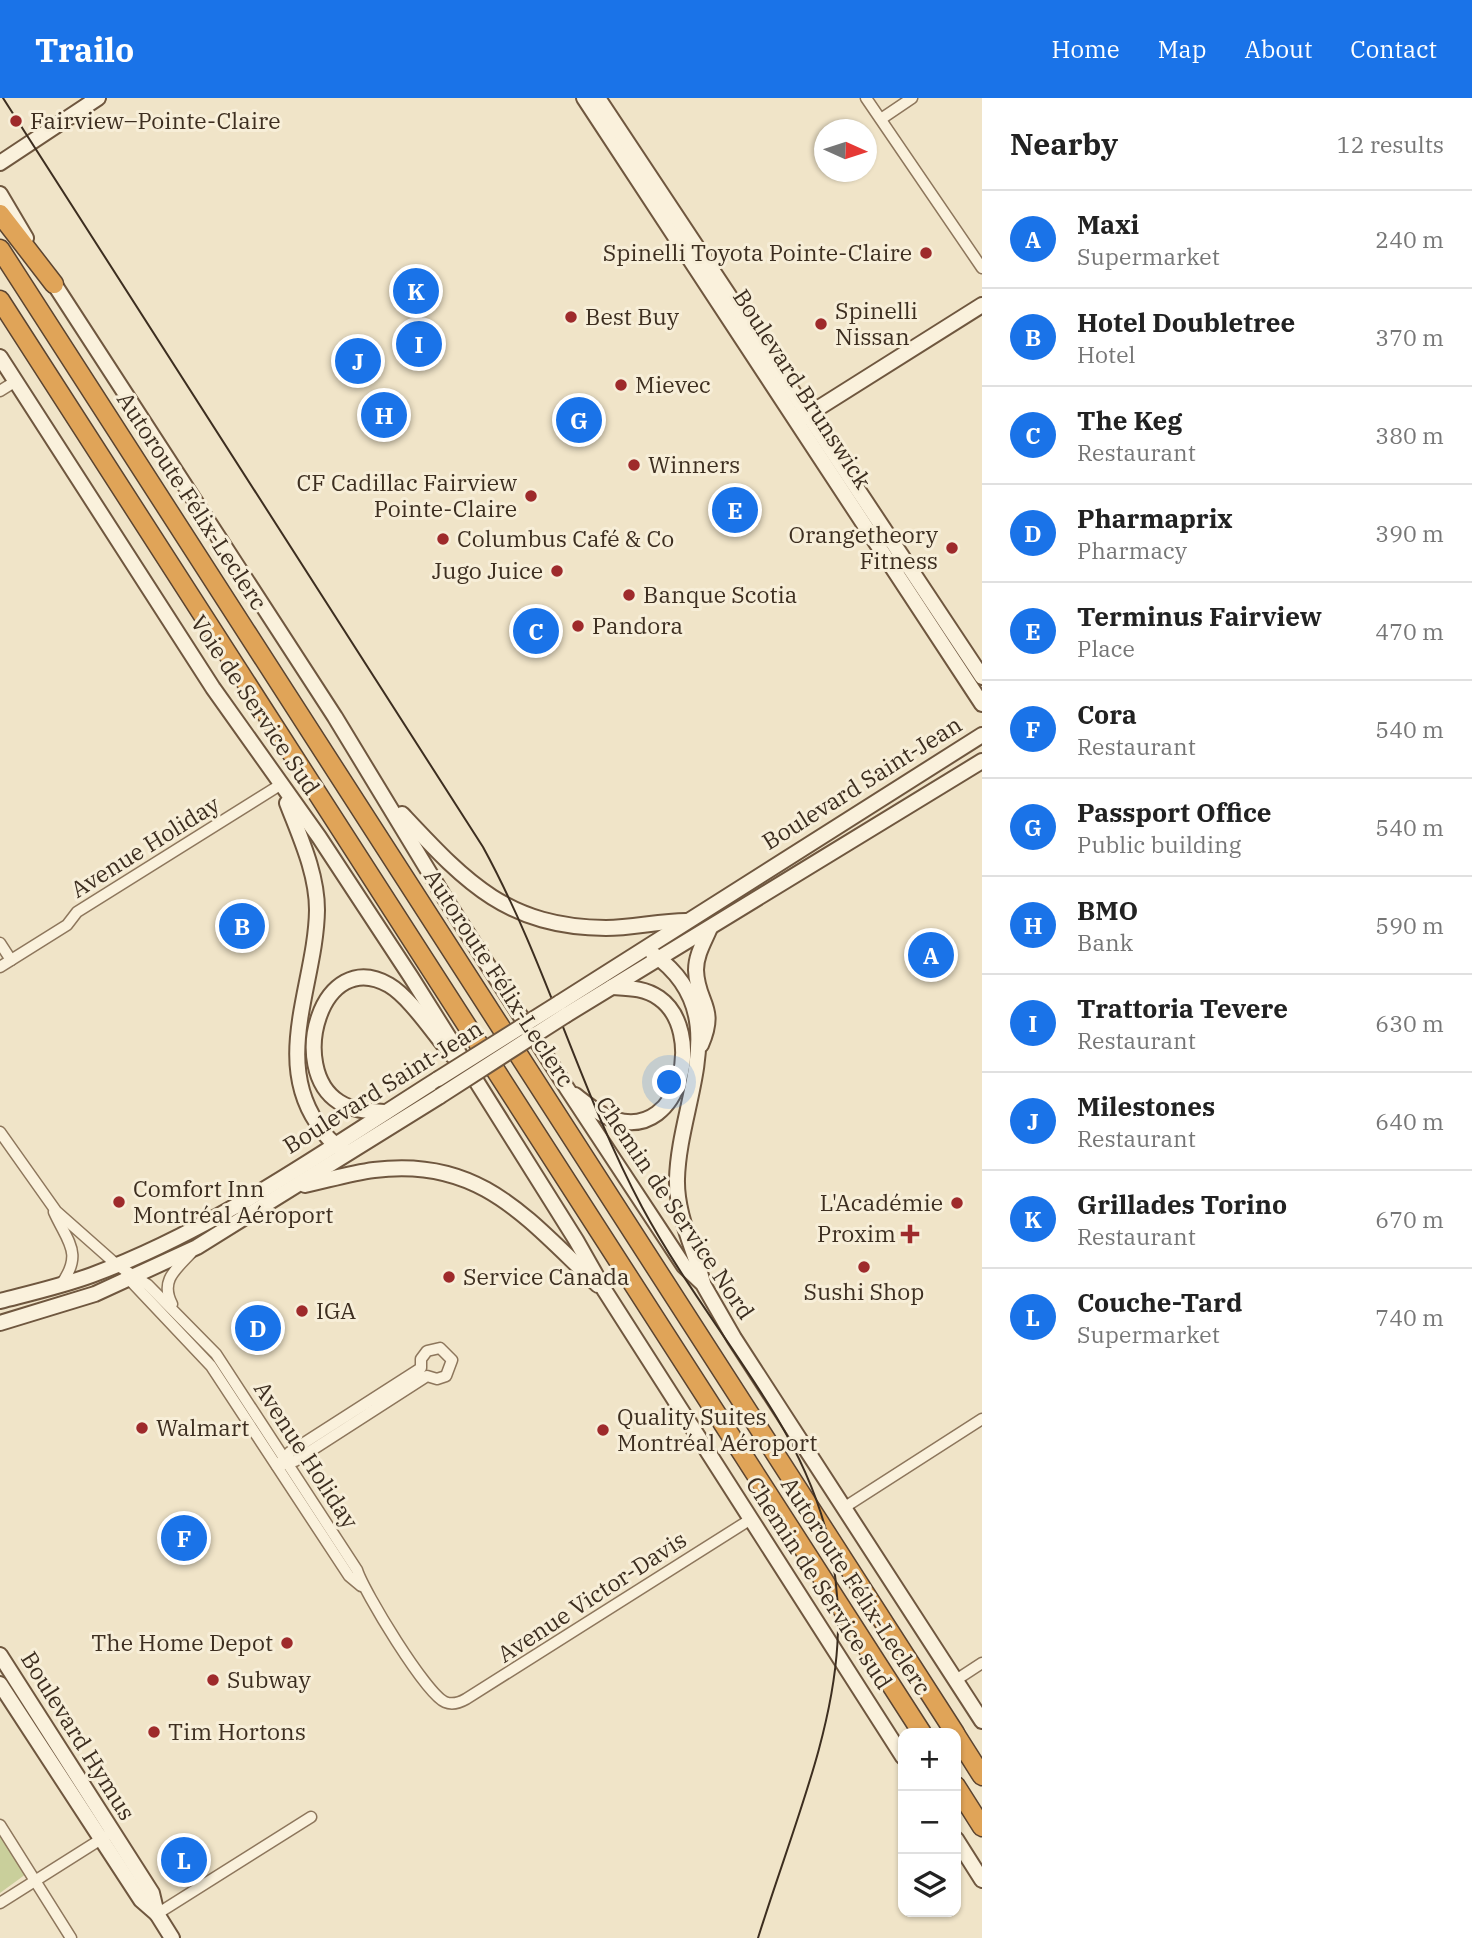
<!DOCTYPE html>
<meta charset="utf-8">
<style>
:root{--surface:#fff;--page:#f6f6f6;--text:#222;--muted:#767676;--line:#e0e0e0;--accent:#1a73e8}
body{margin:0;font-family:"IBM Plex Serif",serif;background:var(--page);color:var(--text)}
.controls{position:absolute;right:21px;bottom:21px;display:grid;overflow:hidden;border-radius:14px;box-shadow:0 2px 5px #0004}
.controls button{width:63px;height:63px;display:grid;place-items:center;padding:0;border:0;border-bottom:2px solid var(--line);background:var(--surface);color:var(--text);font:35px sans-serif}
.compass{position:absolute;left:814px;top:21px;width:63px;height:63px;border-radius:50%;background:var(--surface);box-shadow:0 2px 5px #0004;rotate:93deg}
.you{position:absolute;left:670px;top:985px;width:24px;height:24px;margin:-18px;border:5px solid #fff;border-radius:50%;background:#1a73e8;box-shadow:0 0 0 10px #1a73e833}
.badge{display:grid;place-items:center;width:46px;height:46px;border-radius:50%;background:var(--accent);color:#fff;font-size:23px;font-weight:700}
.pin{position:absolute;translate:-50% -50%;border:4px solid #fff;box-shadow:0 2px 7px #0006}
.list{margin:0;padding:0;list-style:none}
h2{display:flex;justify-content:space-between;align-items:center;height:91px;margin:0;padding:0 28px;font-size:30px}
h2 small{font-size:23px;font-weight:400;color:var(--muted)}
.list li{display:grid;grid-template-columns:46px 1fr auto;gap:21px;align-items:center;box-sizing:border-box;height:98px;padding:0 28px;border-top:2px solid var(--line)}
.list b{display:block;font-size:26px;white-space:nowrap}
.list p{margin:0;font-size:23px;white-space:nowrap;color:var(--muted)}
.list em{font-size:23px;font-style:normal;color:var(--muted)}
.icon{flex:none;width:38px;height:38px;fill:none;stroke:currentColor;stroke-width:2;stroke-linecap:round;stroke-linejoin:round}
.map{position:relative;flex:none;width:982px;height:1840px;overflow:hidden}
header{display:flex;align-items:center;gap:42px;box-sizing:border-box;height:98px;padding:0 35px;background:var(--accent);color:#fff}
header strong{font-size:33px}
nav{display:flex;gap:38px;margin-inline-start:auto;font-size:24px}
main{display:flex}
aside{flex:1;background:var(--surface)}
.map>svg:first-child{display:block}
.green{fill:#c9cf9b}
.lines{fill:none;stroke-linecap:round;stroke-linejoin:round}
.street-casing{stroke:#8d765c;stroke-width:13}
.secondary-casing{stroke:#6f573f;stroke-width:18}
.highway-casing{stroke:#5b4430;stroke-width:21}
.street{stroke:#faf1dc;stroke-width:10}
.secondary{stroke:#faf1dc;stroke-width:14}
.highway{stroke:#e0a458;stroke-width:18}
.tram{stroke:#3d2e20;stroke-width:2}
.secondary-bridge-casing{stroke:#6f573f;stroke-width:18;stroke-linecap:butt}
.secondary-bridge{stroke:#faf1dc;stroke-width:14}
.poi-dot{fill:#9e2a2b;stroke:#f7eed8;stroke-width:2.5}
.labels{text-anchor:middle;stroke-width:6;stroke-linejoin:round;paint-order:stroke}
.poi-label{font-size:23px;fill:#3d2e20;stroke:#f7eed8;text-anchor:start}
.street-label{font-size:23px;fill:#3d2e20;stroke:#f7eed8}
</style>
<header>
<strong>Trailo</strong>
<nav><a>Home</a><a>Map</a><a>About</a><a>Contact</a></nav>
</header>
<main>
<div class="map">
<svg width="982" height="1840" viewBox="0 0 982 1840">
<rect width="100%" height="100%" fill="#f0e4c8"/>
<polygon class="green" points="0,1735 26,1776 0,1795"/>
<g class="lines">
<g class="street-casing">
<g id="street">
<polyline points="866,0 982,170"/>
<polyline points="881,21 912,0"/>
<polyline points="0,293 16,283"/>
<polyline points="0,845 11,862"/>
<polyline points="0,869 67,827 77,814 280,687"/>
<path d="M0,1034L56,1113L117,1167L148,1187L216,1256L357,1472C364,1494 426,1596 445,1604C452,1607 459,1605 466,1601L751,1421"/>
<path d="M54,1114C68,1145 84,1155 60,1188"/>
<polyline points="126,1178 211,1268 349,1478 361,1488"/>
<path d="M172,1206C160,1183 175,1172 191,1155"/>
<polygon points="440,1250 452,1262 446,1278 437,1281 427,1278 295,1363 277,1368 290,1354 421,1270 421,1261 427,1253"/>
<polyline points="845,1409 982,1321"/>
<polyline points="956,1582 982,1565"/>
<polyline points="0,1727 71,1840"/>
<polyline points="0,1805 106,1738"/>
<polyline points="157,1816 311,1719"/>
</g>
</g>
<g class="secondary-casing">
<g id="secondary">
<polyline points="584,0 982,606"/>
<polyline points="598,0 982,579"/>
<polyline points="0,65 98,0"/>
<polyline points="0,96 26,140"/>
<polyline points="49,178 335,619 446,802 568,992 684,1168 703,1186 734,1240 982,1623"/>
<polyline points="0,259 213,590 319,739 411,879 576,1142 605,1193 903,1659"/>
<polyline points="801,321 982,207"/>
<path d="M287,705C300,739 317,775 317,812C316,884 273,960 317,1025C324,1035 331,1046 343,1051"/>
<path d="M402,716C465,783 506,829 606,830C633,830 659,823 686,823"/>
<path d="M653,856C737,915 679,1001 677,1081C676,1117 694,1150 703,1185"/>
<polyline points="559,905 982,637"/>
<polyline points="566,917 982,663"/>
<path d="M701,947C718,908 697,906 696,872C696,857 704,844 710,830"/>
<path d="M575,997C588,1007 601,1018 616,1022C682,1041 705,932 659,900C645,890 629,890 612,889"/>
<path d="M386,1014C370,1013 353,1013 339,1004C287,971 321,848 389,887C411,900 435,938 453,958"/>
<path d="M305,1087C328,1082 351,1075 374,1072C481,1058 528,1122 598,1187"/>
<path d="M0,1203C31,1195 62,1188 92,1177C216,1131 327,1051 438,981"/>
<polyline points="0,1225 95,1196 197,1149 440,998"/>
<polyline points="0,1557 152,1795 157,1816 172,1840"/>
<polyline points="0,1586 141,1802 157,1816"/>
<polyline points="956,1741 982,1782"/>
</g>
</g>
<g class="highway-casing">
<g id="highway">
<polyline points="0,116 54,186"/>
<polyline points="0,151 955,1635"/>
<polyline points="0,202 922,1635"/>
<polyline points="956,1637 982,1678"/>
<polyline points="956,1688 982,1729"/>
</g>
</g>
<use href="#street" class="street"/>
<use href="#secondary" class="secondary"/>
<use href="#highway" class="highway"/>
<path class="tram" d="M3,0L483,749C546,864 580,993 642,1109C682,1183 734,1249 777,1320C893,1515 819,1646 758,1840"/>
<g class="secondary-bridge-casing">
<g id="secondary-bridge">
<polyline points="438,981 559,905"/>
<polyline points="440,998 566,917"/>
</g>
</g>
<use href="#secondary-bridge" class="secondary-bridge"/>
</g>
<g class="poi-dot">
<circle cx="16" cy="23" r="7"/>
<circle cx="926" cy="155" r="7"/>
<circle cx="571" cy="219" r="7"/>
<circle cx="821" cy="226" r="7"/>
<circle cx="621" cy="287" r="7"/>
<circle cx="634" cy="367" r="7"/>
<circle cx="531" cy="398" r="7"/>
<circle cx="443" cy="441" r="7"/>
<circle cx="952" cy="450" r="7"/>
<circle cx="557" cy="473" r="7"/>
<circle cx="629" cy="497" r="7"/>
<circle cx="578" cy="528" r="7"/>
<circle cx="119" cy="1104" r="7"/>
<circle cx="957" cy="1105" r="7"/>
<path d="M906.5 1125.5h7v7h7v7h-7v7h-7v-7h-7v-7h7z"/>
<circle cx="864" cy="1169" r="7"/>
<circle cx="449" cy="1179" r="7"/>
<circle cx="302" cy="1213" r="7"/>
<circle cx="142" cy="1330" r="7"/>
<circle cx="603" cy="1332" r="7"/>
<circle cx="287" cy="1545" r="7"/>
<circle cx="213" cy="1582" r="7"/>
<circle cx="154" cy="1634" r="7"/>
</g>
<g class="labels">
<g class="poi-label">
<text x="30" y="31">Fairview–Pointe-Claire</text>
<text x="912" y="163" text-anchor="end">Spinelli Toyota Pointe-Claire</text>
<text x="835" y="221">Spinelli<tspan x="835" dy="26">Nissan</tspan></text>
<text x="585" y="227">Best Buy</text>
<text x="635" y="295">Mievec</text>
<text x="648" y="375">Winners</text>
<text x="517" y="393" text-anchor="end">CF Cadillac Fairview<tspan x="517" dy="26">Pointe-Claire</tspan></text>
<text x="938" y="445" text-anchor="end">Orangetheory<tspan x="938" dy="26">Fitness</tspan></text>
<text x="457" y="449">Columbus Café &amp; Co</text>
<text x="543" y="481" text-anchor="end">Jugo Juice</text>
<text x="643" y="505">Banque Scotia</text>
<text x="592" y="536">Pandora</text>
<text x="133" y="1099">Comfort Inn<tspan x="133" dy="26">Montréal Aéroport</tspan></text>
<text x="943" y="1113" text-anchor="end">L'Académie</text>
<text x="896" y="1144" text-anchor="end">Proxim</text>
<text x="463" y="1187">Service Canada</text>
<text x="864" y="1202" text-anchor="middle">Sushi Shop</text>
<text x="316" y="1221">IGA</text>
<text x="617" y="1327">Quality Suites<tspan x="617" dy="26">Montréal Aéroport</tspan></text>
<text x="156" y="1338">Walmart</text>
<text x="273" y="1553" text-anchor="end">The Home Depot</text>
<text x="227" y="1590">Subway</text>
<text x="168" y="1642">Tim Hortons</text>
</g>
<g class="street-label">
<text transform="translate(802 291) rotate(57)" y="8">Boulevard Brunswick</text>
<text transform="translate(192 403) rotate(57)" y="8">Autoroute Félix-Leclerc</text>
<text transform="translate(255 607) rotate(56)" y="8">Voie de Service Sud</text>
<text transform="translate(862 685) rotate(-32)" y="8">Boulevard Saint-Jean</text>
<text transform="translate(145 749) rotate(-32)" y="8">Avenue Holiday</text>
<text transform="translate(499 880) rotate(57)" y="8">Autoroute Félix-Leclerc</text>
<text transform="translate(383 989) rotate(-32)" y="8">Boulevard Saint-Jean</text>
<text transform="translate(675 1110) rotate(56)" y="8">Chemin de Service Nord</text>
<text transform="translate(306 1357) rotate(57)" y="8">Avenue Holiday</text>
<text transform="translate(819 1485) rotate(57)" y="8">Chemin de Service sud</text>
<text transform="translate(856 1488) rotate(57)" y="8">Autoroute Félix-Leclerc</text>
<text transform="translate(592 1499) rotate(-33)" y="8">Avenue Victor-Davis</text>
<text transform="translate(78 1638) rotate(58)" y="8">Boulevard Hymus</text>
</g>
</g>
</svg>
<div class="controls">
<button>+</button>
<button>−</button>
<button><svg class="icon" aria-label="layers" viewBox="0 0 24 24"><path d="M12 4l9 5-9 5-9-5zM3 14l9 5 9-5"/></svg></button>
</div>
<svg class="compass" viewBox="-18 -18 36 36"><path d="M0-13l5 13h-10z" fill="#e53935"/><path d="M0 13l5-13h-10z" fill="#767676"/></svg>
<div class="you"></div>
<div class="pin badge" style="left:931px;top:857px">A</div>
<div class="pin badge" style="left:242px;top:828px">B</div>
<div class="pin badge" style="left:536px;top:533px">C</div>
<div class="pin badge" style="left:258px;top:1230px">D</div>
<div class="pin badge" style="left:735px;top:412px">E</div>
<div class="pin badge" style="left:184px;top:1440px">F</div>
<div class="pin badge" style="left:579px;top:322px">G</div>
<div class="pin badge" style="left:384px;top:317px">H</div>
<div class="pin badge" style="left:419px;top:246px">I</div>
<div class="pin badge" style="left:358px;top:263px">J</div>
<div class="pin badge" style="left:416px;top:193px">K</div>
<div class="pin badge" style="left:184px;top:1762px">L</div>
</div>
<aside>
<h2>Nearby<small>12 results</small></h2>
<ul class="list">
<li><span class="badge">A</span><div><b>Maxi</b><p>Supermarket</p></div><em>240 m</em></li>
<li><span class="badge">B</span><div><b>Hotel Doubletree</b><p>Hotel</p></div><em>370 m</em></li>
<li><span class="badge">C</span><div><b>The Keg</b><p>Restaurant</p></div><em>380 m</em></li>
<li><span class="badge">D</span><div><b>Pharmaprix</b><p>Pharmacy</p></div><em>390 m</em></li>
<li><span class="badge">E</span><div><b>Terminus Fairview</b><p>Place</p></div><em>470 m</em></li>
<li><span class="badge">F</span><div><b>Cora</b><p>Restaurant</p></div><em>540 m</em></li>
<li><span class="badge">G</span><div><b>Passport Office</b><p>Public building</p></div><em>540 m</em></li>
<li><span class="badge">H</span><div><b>BMO</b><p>Bank</p></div><em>590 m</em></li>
<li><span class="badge">I</span><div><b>Trattoria Tevere</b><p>Restaurant</p></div><em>630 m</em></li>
<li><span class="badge">J</span><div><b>Milestones</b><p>Restaurant</p></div><em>640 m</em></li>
<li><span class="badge">K</span><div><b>Grillades Torino</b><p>Restaurant</p></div><em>670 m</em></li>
<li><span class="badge">L</span><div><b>Couche-Tard</b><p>Supermarket</p></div><em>740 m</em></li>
</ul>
</aside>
</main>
